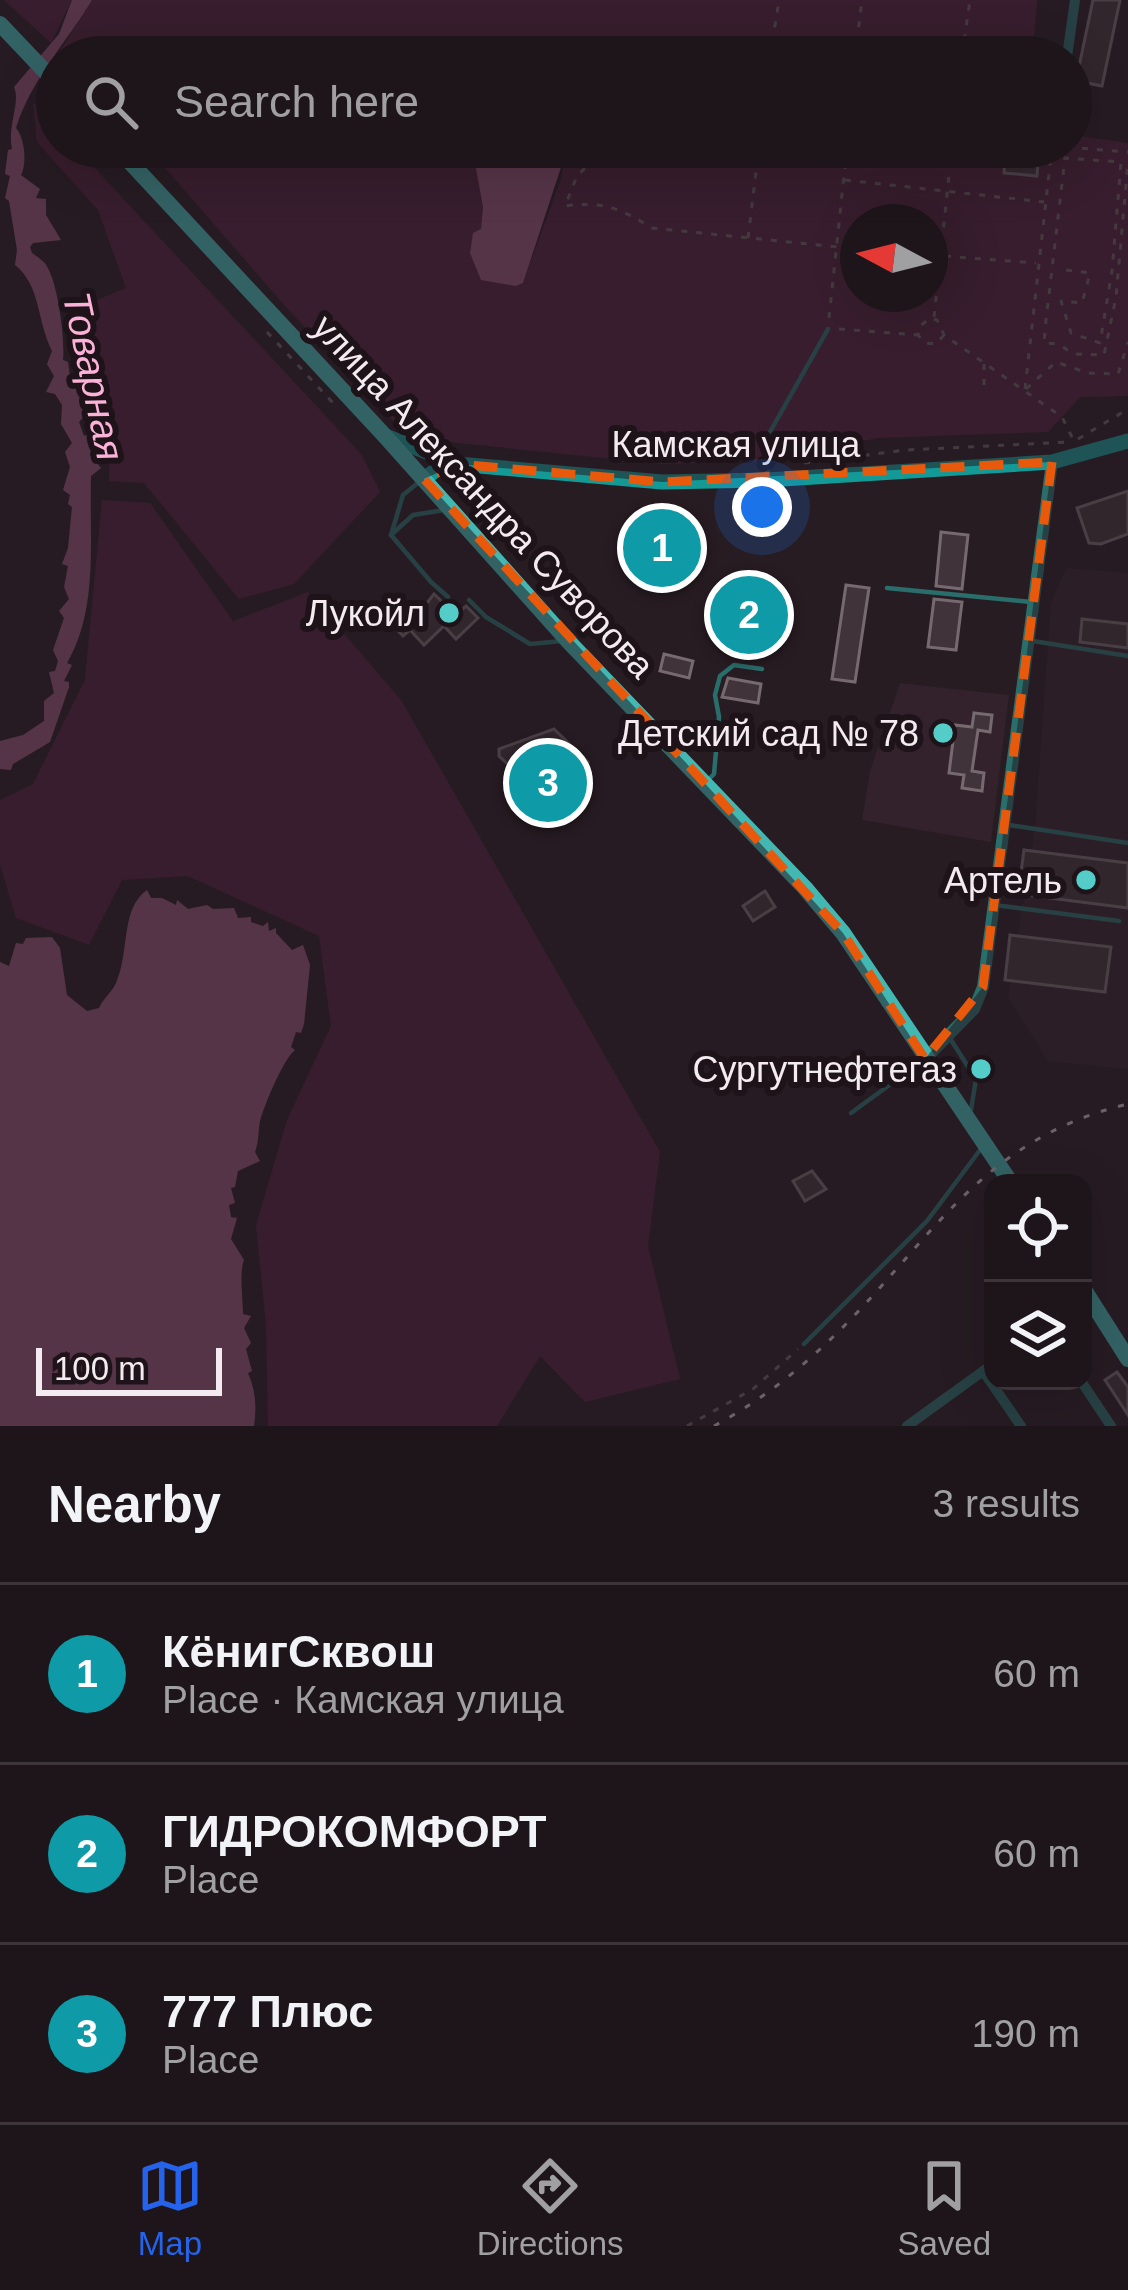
<!DOCTYPE html>
<meta charset="utf-8">
<style>
:root{--surface:#1d151a;--page:#251e23;--text:#f1f3f6;--muted:#a09fa2;--line:#3b3439;--accent:#2563eb}
body{margin:0;font-family:Arial,sans-serif;background:var(--page);color:var(--text)}
.controls{position:absolute;right:36px;bottom:36px;display:grid;overflow:hidden;border-radius:24px;box-shadow:0 12px 48px #0002}
.controls button{width:108px;height:108px;display:grid;place-items:center;padding:0;border:0;border-bottom:3px solid var(--line);background:var(--surface);color:var(--text);font:60px sans-serif}
.compass{position:absolute;left:840px;top:204px;width:108px;height:108px;border-radius:50%;background:var(--surface);box-shadow:0 12px 48px #0002;rotate:277deg}
.scale{position:absolute;left:36px;bottom:30px;width:186px;box-sizing:border-box;padding-left:12px;border:6px solid #f3ebef;border-top:0;font-size:33px;line-height:42px;white-space:nowrap;color:#f3ebef;-webkit-text-stroke:9px #1d1319;paint-order:stroke}
.you{position:absolute;left:762px;top:507px;width:42px;height:42px;margin:-30px;border:9px solid #fff;border-radius:50%;background:#1a73e8;box-shadow:0 0 0 18px #1a73e833}
.badge{display:grid;place-items:center;width:78px;height:78px;border-radius:50%;background:var(--accent);color:#fff;font-size:39px;font-weight:700}
.pin{position:absolute;translate:-50% -50%;border:6px solid #fff;box-shadow:0 3px 12px #0006}
.list{margin:0;padding:0;list-style:none}
h2{display:flex;justify-content:space-between;align-items:center;height:156px;margin:0;padding:0 48px;font-size:51px}
h2 small{font-size:39px;font-weight:400;color:var(--muted)}
.list li{display:grid;grid-template-columns:78px 1fr auto;gap:36px;align-items:center;box-sizing:border-box;height:180px;padding:0 48px;border-top:3px solid var(--line)}
.list b{display:block;font-size:45px;white-space:nowrap}
.list p{margin:0;font-size:39px;white-space:nowrap;color:var(--muted)}
.list em{font-size:39px;font-style:normal;color:var(--muted)}
.icon{flex:none;width:66px;height:66px;fill:none;stroke:currentColor;stroke-width:2;stroke-linecap:round;stroke-linejoin:round}
.map{position:relative;flex:none;width:1128px;height:1426px;overflow:hidden}
.search{position:absolute;background:var(--surface);box-shadow:0 12px 48px #0002;left:36px;right:36px;top:36px;height:132px;display:flex;align-items:center;gap:30px;box-sizing:border-box;padding:0 42px;border-radius:66px;color:var(--muted);font-size:45px}
.sheet{height:696px;background:var(--surface)}
nav{display:flex;justify-content:space-around;align-items:center;box-sizing:border-box;height:168px;border-top:3px solid var(--line);background:var(--surface);font-size:33px;color:var(--muted)}
nav a{display:grid;justify-items:center;gap:6px}
nav .on{color:var(--accent)}
.map>svg:first-child{display:block}
.built{fill:#33222b}
.green{fill:#4d203a;fill-rule:evenodd}
.water{fill:#905375}
.building{fill:#40343a;stroke:#76696f;stroke-width:3}
.lines{fill:none;stroke-linecap:round;stroke-linejoin:round}
.path{stroke:#685e63;stroke-width:3;stroke-dasharray:6 9;stroke-linecap:butt}
.service{stroke:#296e6b;stroke-width:4.5}
.minor{stroke:#296e6b;stroke-width:10}
.tertiary{stroke:#296e6b;stroke-width:12}
.secondary{stroke:#149a96;stroke-width:15}
.primary{stroke:#43b8b3;stroke-width:16}
.rail{stroke:#c0b7bb;stroke-width:3;stroke-dasharray:6 12;stroke-linecap:butt}
.marked{fill:none;stroke:#e8590c;stroke-width:9;stroke-dasharray:24 15;stroke-linejoin:round}
.poi-dot{fill:#54cdc8;stroke:#1d1319;stroke-width:4.5}
.labels{text-anchor:middle;stroke-width:12;stroke-linejoin:round;paint-order:stroke}
.street-label{font-size:36px;fill:#f3ebef;stroke:#1d1319}
.poi-label{font-size:36px;fill:#f3ebef;stroke:#1d1319;text-anchor:end}
.water-label{font-size:39px;font-style:italic;fill:#fbb1d8;stroke:#1d1319}
</style>
<div class="map">
<svg width="1128" height="1426" viewBox="0 0 1128 1426">
<rect width="100%" height="100%" fill="#271c22"/>
<g class="built">
<polygon points="1066,568 1128,573 1128,1069 1048,1061 1008,997 1035,829 1051,603"/>
<polygon points="900,683 1009,695 991,842 862,820 870,771"/>
</g>
<g class="green">
<polygon points="4,0 72,0 51,43"/>
<polygon points="92,0 1037,0 1032,57 66,57 60,51"/>
<polygon points="33,102 57,128 57,147 75,147 362,455 380,492 294,584 239,599 144,483 109,481 111,398 87,376 85,305 126,288 98,210 37,142"/>
<path d="M1071,135L1128,143V396L1080,397L1048,432L877,438L768,461L663,464L409,438L286,307L147,147H472L483,207L481,229L516,286L523,283L561,179L567,147H1071ZM858,222H930V294H858Z"/>
<polygon points="102,500 150,503 233,621 308,592 401,700 660,1152 648,1246 680,1379 585,1402 540,1356 497,1426 268,1426 266,1324 256,1225 287,1120 331,1026 319,936 188,876 122,880 89,945 16,918 0,864 0,800 33,784 85,680"/>
</g>
<g class="water">
<path d="M72,0H92C66,43 31,80 16,128C25,138 27,164 21,175L40,189L36,198L46,199V215L61,240L33,243L30,247L32,253C35,255 45,262 46,265C58,282 65,339 63,360L68,362L71,384L76,385L85,409L103,410L93,419L86,414L79,422L84,436L95,432L93,439L86,443L91,442L90,455L101,468L91,476C89,539 99,608 67,663L72,665L64,681L69,682V687L50,742L13,764L11,770L0,769V741L23,735L44,721V701L54,693L49,672L55,671L58,661L53,650L64,618L59,611L69,599L64,587L68,566L62,564L68,548L72,507L68,504L70,495L63,490L70,467L65,452L72,443L61,424L62,405L55,394L46,392L54,376L47,364L52,351C36,318 41,286 15,265L17,250L9,201L5,198L10,176L5,174L8,150L12,149C7,126 21,102 14,87L59,34Z"/>
<polygon points="472,147 567,149 523,283 516,286 481,280 470,253 473,233 481,229 483,207"/>
<path d="M147,890L151,898H162L176,905L177,900L188,909L207,905L213,909L234,908L238,918L251,917V922L263,926L268,922L269,931L276,928V933L292,950L303,945L310,965L304,1024L301,1033L296,1032L291,1047L295,1050C284,1058 265,1103 260,1121C258,1132 259,1141 255,1152L260,1161L238,1171L235,1187L231,1188L235,1203L229,1205L231,1217L237,1218L231,1239L244,1260C239,1272 243,1300 243,1314L251,1316L244,1328L251,1343L246,1349L252,1371L248,1373C255,1389 257,1405 254,1426H0V962L9,966L16,943L23,944L26,938L52,937L60,948L67,995L87,1011L99,1008C103,999 112,992 116,983C130,952 120,909 147,890Z"/>
</g>
<g class="building">
<polygon points="1093,0 1120,0 1102,86 1076,81"/>
<polygon points="1005,159 1038,162 1037,176 1004,173"/>
<polygon points="1128,491 1128,534 1101,544 1089,543 1077,508"/>
<polygon points="628,524 700,530 697,572 625,566"/>
<polygon points="941,532 968,535 962,589 936,586"/>
<polygon points="846,585 869,588 855,682 832,679"/>
<polygon points="434,594 456,615 466,606 478,618 456,639 444,626 424,645 410,630 403,636 390,622 403,610 413,621"/>
<polygon points="934,599 962,602 956,650 928,647"/>
<polygon points="728,603 772,607 770,626 726,622"/>
<polygon points="1082,619 1128,624 1128,648 1080,642"/>
<polygon points="664,654 693,661 689,678 660,671"/>
<polygon points="728,678 761,684 758,703 722,697"/>
<polygon points="974,713 992,715 990,732 978,730 972,771 984,773 982,791 962,788 964,775 949,773 955,725 972,727"/>
<polygon points="554,729 588,762 550,804 499,756 499,749"/>
<polygon points="1024,850 1128,863 1128,908 1018,894"/>
<polygon points="765,891 775,907 753,921 743,906"/>
<polygon points="1010,935 1111,947 1105,992 1005,980"/>
<polygon points="812,1171 826,1189 805,1201 793,1181"/>
<polygon points="1117,1372 1128,1387 1128,1415 1105,1380"/>
</g>
<g class="lines">
<g class="path">
<polyline points="728,38 964,57"/>
<polyline points="962,55 970,0"/>
<polyline points="770,57 779,0"/>
<polyline points="855,57 862,0"/>
<polyline points="46,95 57,106"/>
<polyline points="95,147 105,158"/>
<path d="M606,147L577,176L565,206C603,201 620,208 652,228L858,249"/>
<polyline points="1067,147 1128,152"/>
<polyline points="845,180 1044,202"/>
<polyline points="748,238 759,147"/>
<polyline points="930,255 1036,263"/>
<polyline points="1066,270 1090,273 1082,303 1061,301 1071,333 1100,343 1112,271 1121,162 1065,158 1046,320 1044,343 1058,344 1074,354 1104,355 1116,297 1128,162"/>
<polyline points="934,317 952,147"/>
<polyline points="829,318 847,147"/>
<polyline points="839,329 918,335"/>
<polyline points="267,332 334,404"/>
<polyline points="944,335 936,344 925,343 918,335 919,327 930,318 937,320 944,335 1062,417 1075,443"/>
<polyline points="984,364 984,393"/>
<polyline points="1025,389 1052,147"/>
<polyline points="1026,389 1056,362 1088,373 1118,374 1128,342"/>
<polyline points="1078,439 1128,409"/>
<polyline points="804,463 906,450 1069,442"/>
<polyline points="687,1426 753,1389 798,1349"/>
</g>
<g class="service">
<polyline points="767,476 770,432 828,329"/>
<polyline points="419,482 403,495 391,535 431,582 448,597"/>
<polyline points="391,535 413,515 444,510"/>
<polyline points="887,588 1031,602"/>
<polyline points="469,600 486,617 530,644 562,641"/>
<polyline points="1033,641 1128,656"/>
<polyline points="709,779 714,774 719,717 715,695 720,676 734,665 762,669"/>
<polyline points="1009,825 1128,843"/>
<polyline points="995,905 1119,921"/>
<polyline points="951,1040 976,1079 971,1110"/>
<polyline points="851,1113 925,1059"/>
<polyline points="804,1344 927,1221 980,1150"/>
</g>
<g class="minor">
<polyline points="1067,57 1075,0"/>
<polyline points="983,1371 1021,1426"/>
<polyline points="1081,1381 1111,1426"/>
<polyline points="907,1426 993,1364"/>
</g>
<polyline class="tertiary" points="925,1059 974,1009 983,987 1052,462"/>
<g class="secondary">
<polyline points="388,437 455,463"/>
<polyline points="424,479 440,467 457,464 662,482 767,480 1052,462 1128,441"/>
</g>
<g class="primary">
<polyline points="0,24 57,84"/>
<polyline points="116,147 384,435 568,641 805,888 843,933 1011,1183"/>
<polyline points="1083,1288 1128,1359"/>
</g>
<path class="rail" d="M714,1426C751,1406 787,1380 818,1351C926,1253 972,1141 1128,1104"/>
</g>
<path d="M0 0H1128V1426H0ZM1052,462L983,987L925,1059L843,933L424,479L457,464L662,482Z" fill="#271c22" fill-opacity=".55" fill-rule="evenodd"/>
<path class="marked" d="M1052,462L983,987L925,1059L843,933L424,479L457,464L662,482Z"/>
<g class="poi-dot">
<circle cx="449" cy="613" r="12"/>
<circle cx="943" cy="733" r="12"/>
<circle cx="1086" cy="880" r="12"/>
<circle cx="981" cy="1069" r="12"/>
</g>
<g class="labels">
<g class="street-label">
<text x="736" y="457">Камская улица</text>
<text transform="translate(484 496) rotate(47)" y="13">улица Александра Суворова</text>
</g>
<g class="poi-label">
<text x="425" y="626">Лукойл</text>
<text x="919" y="746">Детский сад № 78</text>
<text x="1062" y="893">Артель</text>
<text x="957" y="1082">Сургутнефтегаз</text>
</g>
<g class="water-label">
<text transform="translate(94 376) rotate(78)" y="14">Товарная</text>
</g>
</g>
</svg>
<div class="controls">
<button><svg class="icon" aria-label="locate" viewBox="0 0 24 24"><circle cx="12" cy="12" r="6"/><path d="M12 2v4M12 18v4M2 12h4M18 12h4"/></svg></button>
<button><svg class="icon" aria-label="layers" viewBox="0 0 24 24"><path d="M12 4l9 5-9 5-9-5zM3 14l9 5 9-5"/></svg></button>
</div>
<svg class="compass" viewBox="-18 -18 36 36"><path d="M0-13l5 13h-10z" fill="#e53935"/><path d="M0 13l5-13h-10z" fill="#a09fa2"/></svg>
<div class="scale">100 m</div>
<div class="you"></div>
<div class="pin badge" style="left:662px;top:548px;background:#0f9aa8">1</div>
<div class="pin badge" style="left:749px;top:615px;background:#0f9aa8">2</div>
<div class="pin badge" style="left:548px;top:783px;background:#0f9aa8">3</div>
<div class="search"><svg class="icon" aria-label="search" viewBox="0 0 24 24"><circle cx="10" cy="10" r="6"/><path d="M15 15l6 6"/></svg>Search here</div>
</div>
<section class="sheet">
<h2>Nearby<small>3 results</small></h2>
<ul class="list">
<li><span class="badge" style="background:#0f9aa8">1</span><div><b>КёнигСквош</b><p>Place · Камская улица</p></div><em>60 m</em></li>
<li><span class="badge" style="background:#0f9aa8">2</span><div><b>ГИДРОКОМФОРТ</b><p>Place</p></div><em>60 m</em></li>
<li><span class="badge" style="background:#0f9aa8">3</span><div><b>777 Плюс</b><p>Place</p></div><em>190 m</em></li>
</ul>
</section>
<nav>
<a class="on"><svg class="icon" aria-label="map" viewBox="0 0 24 24"><path d="M3 6l6-2 6 2 6-2v14l-6 2-6-2-6 2zM9 4v14M15 6v14"/></svg>Map</a>
<a><svg class="icon" aria-label="directions" viewBox="0 0 24 24"><path d="M12 3l9 9-9 9-9-9zM9 14v-3h6M13 9l2 2-2 2"/></svg>Directions</a>
<a><svg class="icon" aria-label="saved" viewBox="0 0 24 24"><path d="M7 4h10v16l-5-4-5 4z"/></svg>Saved</a>
</nav>
